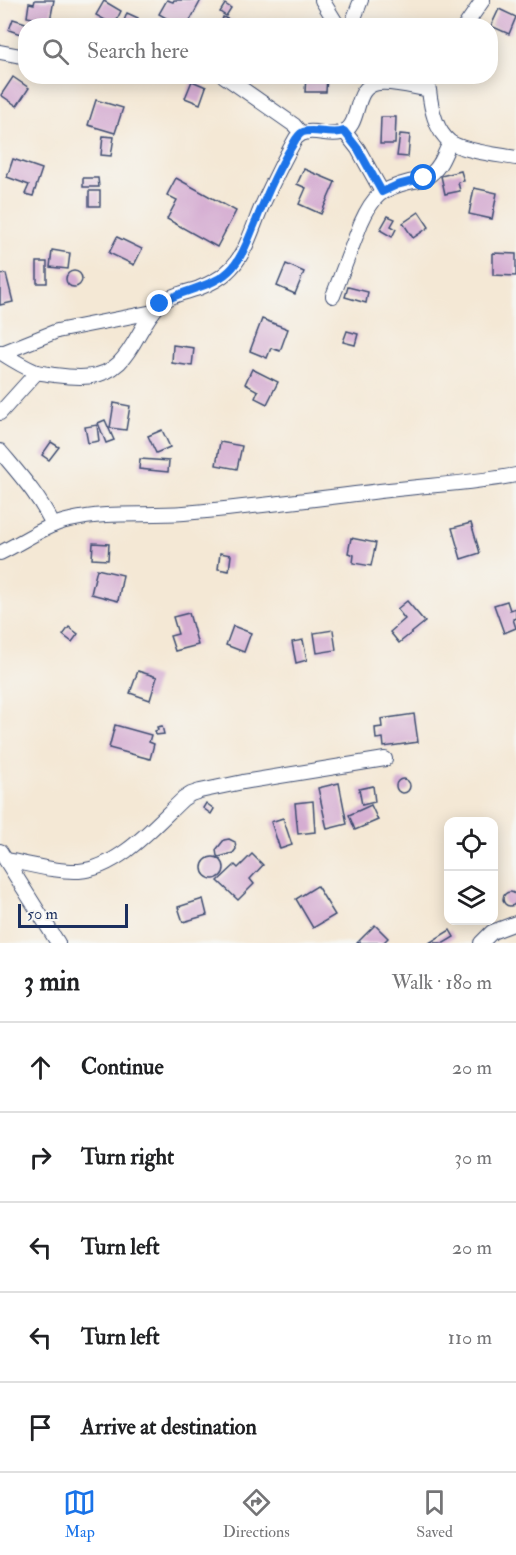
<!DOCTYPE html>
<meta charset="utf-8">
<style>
:root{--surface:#fff;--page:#f2f2f2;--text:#202124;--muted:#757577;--line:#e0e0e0;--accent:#1a73e8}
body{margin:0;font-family:"IM FELL Double Pica",serif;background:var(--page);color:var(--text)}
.controls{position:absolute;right:18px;bottom:18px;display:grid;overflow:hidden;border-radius:12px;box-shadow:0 3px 15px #0003}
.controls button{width:54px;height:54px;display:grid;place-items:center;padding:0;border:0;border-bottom:2px solid var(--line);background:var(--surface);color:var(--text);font:30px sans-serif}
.scale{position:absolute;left:18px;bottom:15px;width:110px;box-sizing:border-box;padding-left:6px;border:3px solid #1b2f5e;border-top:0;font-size:16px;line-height:21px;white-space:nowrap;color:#1b2f5e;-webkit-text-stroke:4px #f6f6f2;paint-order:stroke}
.stop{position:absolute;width:18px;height:18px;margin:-14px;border:4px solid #1a73e8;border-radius:50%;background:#fff}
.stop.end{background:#1a73e8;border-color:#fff;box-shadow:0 2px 6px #0008}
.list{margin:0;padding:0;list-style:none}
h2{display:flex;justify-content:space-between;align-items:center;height:78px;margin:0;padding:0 24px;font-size:26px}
h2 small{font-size:20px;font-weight:400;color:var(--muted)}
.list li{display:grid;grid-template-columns:39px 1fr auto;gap:18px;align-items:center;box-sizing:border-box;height:90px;padding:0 24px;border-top:2px solid var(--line)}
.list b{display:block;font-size:22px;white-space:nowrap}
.list em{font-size:20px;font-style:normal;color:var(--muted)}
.icon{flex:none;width:33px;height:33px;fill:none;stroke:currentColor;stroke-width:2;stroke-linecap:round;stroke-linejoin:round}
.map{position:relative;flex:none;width:516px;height:943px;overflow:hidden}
.search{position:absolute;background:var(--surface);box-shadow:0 3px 15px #0003;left:18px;right:18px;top:18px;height:66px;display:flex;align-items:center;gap:15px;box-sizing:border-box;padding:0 21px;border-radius:24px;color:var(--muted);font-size:22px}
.sheet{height:528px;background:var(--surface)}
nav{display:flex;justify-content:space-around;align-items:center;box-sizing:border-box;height:84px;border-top:2px solid var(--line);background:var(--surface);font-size:16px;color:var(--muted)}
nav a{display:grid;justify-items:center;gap:3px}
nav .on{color:var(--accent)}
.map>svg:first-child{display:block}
.building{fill:#d5add2}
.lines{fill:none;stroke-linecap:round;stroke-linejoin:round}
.minor-casing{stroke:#3c4b70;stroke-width:16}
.minor{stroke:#fff;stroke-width:14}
.route{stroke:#1a73e8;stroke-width:8}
</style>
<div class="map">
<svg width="516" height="943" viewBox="0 0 516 943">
<rect width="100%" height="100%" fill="#f6f6f2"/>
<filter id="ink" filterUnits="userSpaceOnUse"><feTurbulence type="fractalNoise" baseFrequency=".0167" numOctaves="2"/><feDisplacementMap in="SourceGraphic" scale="12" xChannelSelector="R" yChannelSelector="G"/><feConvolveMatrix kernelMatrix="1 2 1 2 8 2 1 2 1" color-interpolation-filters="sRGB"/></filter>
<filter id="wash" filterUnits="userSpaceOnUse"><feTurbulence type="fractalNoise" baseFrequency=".008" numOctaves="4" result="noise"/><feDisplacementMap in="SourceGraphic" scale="24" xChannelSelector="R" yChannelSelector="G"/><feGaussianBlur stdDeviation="1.35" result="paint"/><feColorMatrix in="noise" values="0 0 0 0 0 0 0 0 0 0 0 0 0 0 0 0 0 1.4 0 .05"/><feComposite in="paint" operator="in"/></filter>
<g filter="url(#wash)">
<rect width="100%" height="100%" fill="#f4e8d5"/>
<g id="blocks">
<g class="building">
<polygon points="35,0 54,0 50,21 27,17 29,3 34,4"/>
<polygon points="167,0 173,2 174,0 201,0 187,26 180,26 159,14"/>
<polygon points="104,1 121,11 114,25 96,15"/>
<polygon points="225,4 231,8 226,16 220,12"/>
<polygon points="499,9 516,17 509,34 491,26"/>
<polygon points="127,13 138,18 135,26 122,26"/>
<polygon points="223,17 243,26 220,26"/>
<polygon points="13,19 32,25 26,26 26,36 9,30"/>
<polygon points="306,76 327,76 326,92 305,92"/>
<polygon points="13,77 29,88 17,106 1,95"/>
<polygon points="192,81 206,87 200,104 185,98"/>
<polygon points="96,100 123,108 115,133 88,125"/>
<polygon points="381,117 396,117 395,144 380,144"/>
<polygon points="400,134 410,135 408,157 397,156"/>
<polygon points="103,136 114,137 111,156 101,155"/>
<polygon points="13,159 42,169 33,196 25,194 29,185 7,177"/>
<polygon points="304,169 335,182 321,214 299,204 306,188 297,184"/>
<polygon points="461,171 464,181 458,182 460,191 445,194 441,176"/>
<polygon points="83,178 98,178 99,187 83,187"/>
<polygon points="176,178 236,211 217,247 167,219 177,200 167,195"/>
<polygon points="474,188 497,193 492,219 469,214"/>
<rect x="89" y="191" width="11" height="15"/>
<polygon points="419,212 429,227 413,238 403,223"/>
<polygon points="388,216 395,219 391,226 396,229 392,237 380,230"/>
<polygon points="117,237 142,249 134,265 109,253"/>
<polygon points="52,250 70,253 68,269 50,267"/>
<polygon points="493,253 516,254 516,276 493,275"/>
<rect x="37" y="262" width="10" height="21"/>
<polygon points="286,264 304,272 295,294 277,286"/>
<circle cx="74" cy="279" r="8"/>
<polygon points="6,274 13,302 0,305 0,275"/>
<polygon points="348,287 368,292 366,303 345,297"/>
<polygon points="262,319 288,329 280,351 271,348 267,358 250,351"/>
<polygon points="347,331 358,334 355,345 343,342"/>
<polygon points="173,345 194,348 192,366 172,363"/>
<polygon points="252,369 278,382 267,404 255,398 258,391 245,384"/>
<polygon points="114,403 130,406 126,430 110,428"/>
<polygon points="105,420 114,440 106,443 98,423"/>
<polygon points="97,425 99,441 88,443 85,427"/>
<polygon points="162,430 170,447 156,453 148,436"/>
<polygon points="51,442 59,447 49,460 42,455"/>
<polygon points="220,442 242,446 237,469 216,465"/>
<polygon points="140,459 169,461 168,472 139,469"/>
<polygon points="471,523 480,553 461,559 452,528"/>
<polygon points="351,538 376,543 371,566 353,563 354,555 348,553"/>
<polygon points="93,543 109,544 108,560 92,559"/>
<polygon points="220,553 231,555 229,571 218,569"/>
<polygon points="97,569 123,575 118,601 91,594"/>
<polygon points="407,601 425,622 399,643 390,632 405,619 397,609"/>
<polygon points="507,601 510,610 516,608 516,618 513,619 516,628 504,633 494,605"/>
<polygon points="189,613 198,645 175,651 170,636 178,634 173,617"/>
<polygon points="233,626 251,633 244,652 226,645"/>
<polygon points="69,627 78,634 72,642 63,635"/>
<polygon points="333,630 336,650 317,653 314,633"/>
<polygon points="303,640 307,660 296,663 292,642"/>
<polygon points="138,671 157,677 150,700 130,693"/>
<polygon points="414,714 418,742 384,747 383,738 376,739 375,728 382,727 381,719"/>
<polygon points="115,725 151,735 149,742 154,744 150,759 109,748"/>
<polygon points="162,726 164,734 156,735 155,731 158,730 157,727"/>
<circle cx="403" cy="786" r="7"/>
<polygon points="339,783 347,824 327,829 318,788"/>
<polygon points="373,786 375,802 362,805 359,789"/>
<polygon points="313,801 315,832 298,834 295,803"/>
<polygon points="206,803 214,809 211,814 203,808"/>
<polygon points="371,805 378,820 355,830 349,815"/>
<polygon points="283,818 292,845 280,849 271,822"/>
<polygon points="229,839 235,842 236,849 233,853 219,857 217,856 216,850 224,840"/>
<polygon points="252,854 263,865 250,879 254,884 238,900 218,881 235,865 238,868"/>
<circle cx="213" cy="868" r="11"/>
<polygon points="317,886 335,915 313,928 296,899"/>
<circle cx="510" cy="899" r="7"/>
<polygon points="203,899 207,915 183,922 178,907"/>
<polygon points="375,925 388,938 383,943 357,943"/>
<polygon points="450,930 454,937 444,943 429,943"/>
</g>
</g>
</g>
<g filter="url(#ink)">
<use href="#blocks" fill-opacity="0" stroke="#3c4b70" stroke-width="1.5"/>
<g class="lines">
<g class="minor-casing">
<g id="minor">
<polyline points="322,0 338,26"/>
<polyline points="351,26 361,0"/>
<polyline points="465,26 483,0"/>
<polyline points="0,52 26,57"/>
<polyline points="224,76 294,125 301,133"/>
<polyline points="344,131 358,149 382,192"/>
<path d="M333,296L361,223C373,196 381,189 409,182C416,181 426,179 431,174C441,166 445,153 450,142"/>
<path d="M0,352C11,359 24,367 36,372C42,373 49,374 54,375C78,378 101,380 119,363C136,346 142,322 158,306C170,294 185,293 199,288C209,284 220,279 227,272C245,257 252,229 261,208C272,184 283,161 296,138C308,125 326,137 341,133C363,126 351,87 378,83C394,81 413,87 429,90C431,108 435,130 450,142C463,151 500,155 516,158"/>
<polyline points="2,353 57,331 153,312"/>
<polyline points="0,413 37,372"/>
<path d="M0,451C20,475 40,497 53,525"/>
<path d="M0,553C23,542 45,525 70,520C107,511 146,516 184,513C253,507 321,498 389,490C431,485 474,483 516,475"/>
<polyline points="0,851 58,943"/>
<path d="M6,860C29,864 55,872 79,871C119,868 155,825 183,799L191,794L200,791L243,782L385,759"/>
<polyline points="481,943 492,932 516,923"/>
</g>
</g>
<use href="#minor" class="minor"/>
</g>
</g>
<g class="lines" filter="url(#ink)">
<path class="route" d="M160,304C182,288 214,289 233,267C244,254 249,237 256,221C266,196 277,170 292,146C295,141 297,135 303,132C315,128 331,136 344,131L358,149L382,192L397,185L424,178"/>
</g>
</svg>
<div class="controls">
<button><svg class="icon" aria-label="locate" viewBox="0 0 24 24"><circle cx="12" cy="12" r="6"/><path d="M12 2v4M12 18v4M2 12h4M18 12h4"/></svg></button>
<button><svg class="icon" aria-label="layers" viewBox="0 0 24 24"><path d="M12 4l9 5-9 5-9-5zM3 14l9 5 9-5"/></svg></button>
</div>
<div class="scale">50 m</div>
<div class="stop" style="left:424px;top:178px"></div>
<div class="stop end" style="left:160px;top:304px"></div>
<div class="search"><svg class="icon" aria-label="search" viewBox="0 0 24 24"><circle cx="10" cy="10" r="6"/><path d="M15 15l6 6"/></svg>Search here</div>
</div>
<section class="sheet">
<h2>3 min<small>Walk · 180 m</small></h2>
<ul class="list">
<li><svg class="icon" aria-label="ahead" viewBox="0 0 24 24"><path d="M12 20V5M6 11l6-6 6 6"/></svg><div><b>Continue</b></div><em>20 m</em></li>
<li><svg class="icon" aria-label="right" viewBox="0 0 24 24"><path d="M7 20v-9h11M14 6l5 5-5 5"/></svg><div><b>Turn right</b></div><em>30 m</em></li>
<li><svg class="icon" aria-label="left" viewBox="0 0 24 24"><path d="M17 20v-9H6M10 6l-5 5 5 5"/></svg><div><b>Turn left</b></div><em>20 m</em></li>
<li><svg class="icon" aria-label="left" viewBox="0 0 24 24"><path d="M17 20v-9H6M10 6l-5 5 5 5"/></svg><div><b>Turn left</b></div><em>110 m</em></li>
<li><svg class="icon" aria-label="arrive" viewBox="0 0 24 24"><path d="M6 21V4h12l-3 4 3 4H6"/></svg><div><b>Arrive at destination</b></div></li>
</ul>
</section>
<nav>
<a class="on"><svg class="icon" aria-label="map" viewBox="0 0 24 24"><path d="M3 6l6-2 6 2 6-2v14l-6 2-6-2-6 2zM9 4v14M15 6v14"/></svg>Map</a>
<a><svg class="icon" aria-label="directions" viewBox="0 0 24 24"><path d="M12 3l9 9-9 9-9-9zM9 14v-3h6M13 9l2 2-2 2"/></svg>Directions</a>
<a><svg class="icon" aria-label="saved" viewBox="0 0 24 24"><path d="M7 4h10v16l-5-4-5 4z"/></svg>Saved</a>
</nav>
